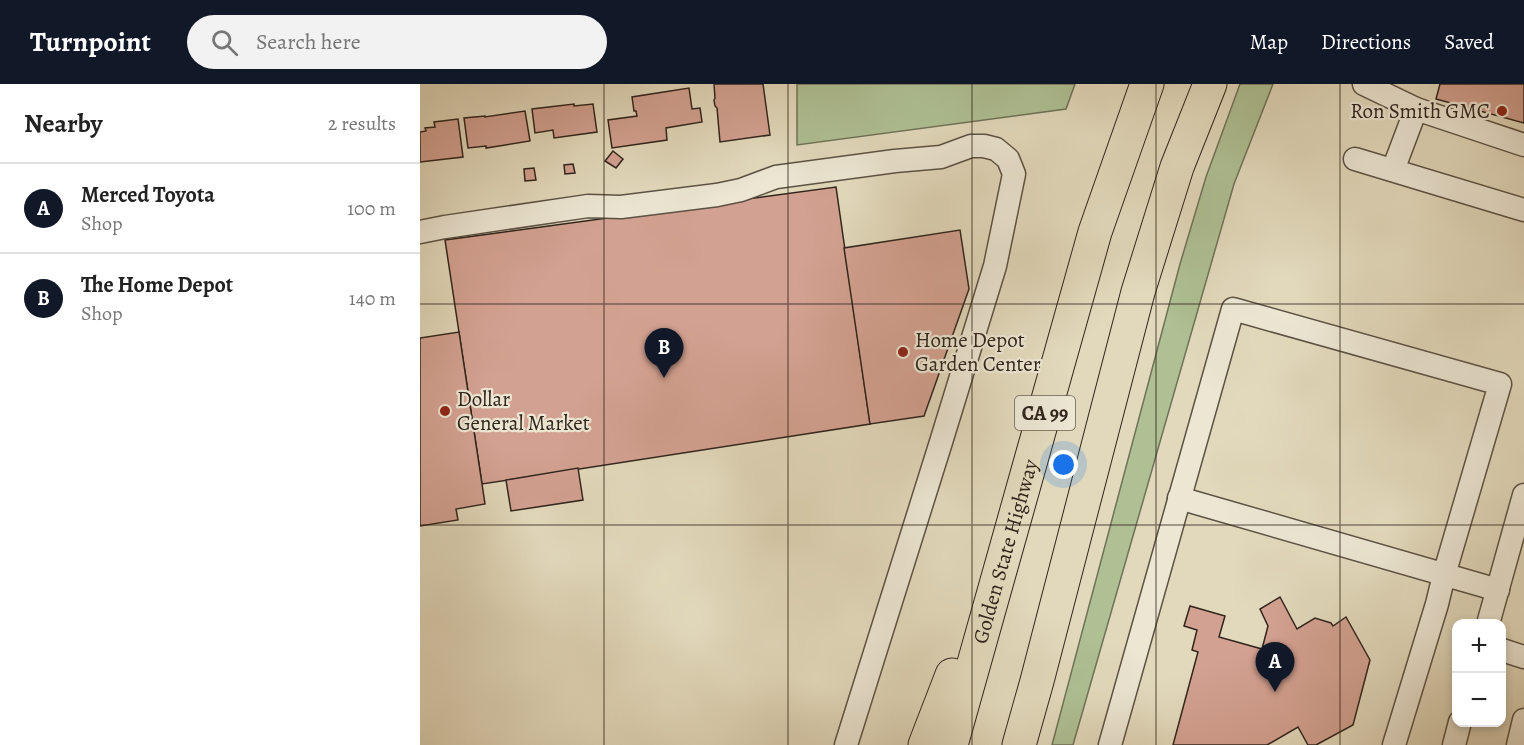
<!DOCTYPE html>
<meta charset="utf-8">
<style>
:root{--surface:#fff;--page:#f2f2f2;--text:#222;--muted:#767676;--line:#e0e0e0;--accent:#111827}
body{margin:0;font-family:Alegreya,serif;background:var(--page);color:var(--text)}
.controls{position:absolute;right:18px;bottom:18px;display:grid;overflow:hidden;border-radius:12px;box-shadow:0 3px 9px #0003}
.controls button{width:54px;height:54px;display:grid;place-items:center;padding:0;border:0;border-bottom:2px solid var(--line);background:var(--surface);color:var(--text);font:30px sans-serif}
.you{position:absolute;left:644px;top:381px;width:21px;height:21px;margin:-15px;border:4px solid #fff;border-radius:50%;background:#1a73e8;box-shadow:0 0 0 9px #1a73e833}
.badge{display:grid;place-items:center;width:39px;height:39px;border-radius:50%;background:var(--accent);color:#fff;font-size:20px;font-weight:700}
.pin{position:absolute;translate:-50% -50px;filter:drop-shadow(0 2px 3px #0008)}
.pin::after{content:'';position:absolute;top:32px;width:21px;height:18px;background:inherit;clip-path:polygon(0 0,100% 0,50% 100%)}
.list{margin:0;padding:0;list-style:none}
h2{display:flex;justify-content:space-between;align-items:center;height:78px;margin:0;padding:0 24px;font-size:26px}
h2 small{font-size:20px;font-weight:400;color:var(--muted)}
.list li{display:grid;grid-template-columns:39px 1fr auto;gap:18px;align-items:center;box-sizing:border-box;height:90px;padding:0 24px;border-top:2px solid var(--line)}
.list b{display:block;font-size:22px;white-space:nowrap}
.list p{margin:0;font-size:20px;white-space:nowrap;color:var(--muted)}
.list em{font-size:20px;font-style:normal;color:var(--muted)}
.icon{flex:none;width:33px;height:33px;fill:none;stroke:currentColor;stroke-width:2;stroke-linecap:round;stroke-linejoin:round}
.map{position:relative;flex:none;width:1104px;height:661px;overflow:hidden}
header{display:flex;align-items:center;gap:36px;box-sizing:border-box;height:84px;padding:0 30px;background:var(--accent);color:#fff}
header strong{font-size:28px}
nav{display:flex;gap:33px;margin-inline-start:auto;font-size:21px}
.search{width:420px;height:54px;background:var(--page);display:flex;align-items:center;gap:15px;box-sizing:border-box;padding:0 21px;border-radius:33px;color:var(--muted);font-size:22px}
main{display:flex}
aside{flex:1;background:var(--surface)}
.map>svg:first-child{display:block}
.green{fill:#aec094;stroke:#6f7258;stroke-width:1.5}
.building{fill:#d3a191;stroke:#30251c;stroke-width:1.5}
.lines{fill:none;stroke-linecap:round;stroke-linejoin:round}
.minor-casing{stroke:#5c5244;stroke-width:25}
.highway-casing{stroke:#30251c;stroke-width:35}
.minor{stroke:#ece6d3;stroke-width:22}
.highway{stroke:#e2d9bc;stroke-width:33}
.grid{fill:none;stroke:#30251c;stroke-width:1.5;stroke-opacity:0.55}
.poi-dot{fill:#8f2418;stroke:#ece6d3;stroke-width:2}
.labels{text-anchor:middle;stroke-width:4.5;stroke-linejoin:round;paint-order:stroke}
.shield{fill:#ece6d3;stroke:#685f53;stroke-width:1.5}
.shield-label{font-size:20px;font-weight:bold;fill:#30251c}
.poi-label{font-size:21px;fill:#30251c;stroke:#ece6d3;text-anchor:start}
.street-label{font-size:21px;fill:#30251c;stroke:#ece6d3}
</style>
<header>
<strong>Turnpoint</strong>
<div class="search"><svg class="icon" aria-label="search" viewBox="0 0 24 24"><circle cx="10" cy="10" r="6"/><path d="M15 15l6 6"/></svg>Search here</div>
<nav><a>Map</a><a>Directions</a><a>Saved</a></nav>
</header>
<main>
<aside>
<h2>Nearby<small>2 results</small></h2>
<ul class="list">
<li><span class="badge">A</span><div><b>Merced Toyota</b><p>Shop</p></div><em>100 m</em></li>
<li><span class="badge">B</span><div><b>The Home Depot</b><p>Shop</p></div><em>140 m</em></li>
</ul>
</aside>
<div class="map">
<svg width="1104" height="661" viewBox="0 0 1104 661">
<rect width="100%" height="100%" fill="#e2d9bc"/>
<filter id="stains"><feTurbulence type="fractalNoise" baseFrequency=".00333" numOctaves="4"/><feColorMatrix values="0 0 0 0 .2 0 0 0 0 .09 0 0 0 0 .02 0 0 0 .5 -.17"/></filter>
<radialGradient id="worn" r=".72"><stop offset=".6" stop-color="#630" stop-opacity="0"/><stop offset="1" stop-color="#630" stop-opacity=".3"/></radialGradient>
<g class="green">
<polygon points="377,0 655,0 646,25 377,61"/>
<polygon points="820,0 853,0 814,100 653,661 632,661 760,180 786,93"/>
</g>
<g class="building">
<polygon points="294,0 343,0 350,51 300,58 297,24 295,22 294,16 295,14"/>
<polygon points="1020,0 1104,0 1104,39 1016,15"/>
<polygon points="269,4 272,25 280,24 282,38 246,44 247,56 192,64 188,36 217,32 216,27 214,27 212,13"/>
<polygon points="154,20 154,22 173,20 177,48 134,54 133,46 115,49 112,25"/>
<polygon points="105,27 110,57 66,64 66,62 48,64 44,34 65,32 65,33"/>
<polygon points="38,35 43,73 0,78 0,48 6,47 5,44 15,43 14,38"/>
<polygon points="193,67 203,75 196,84 185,77"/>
<polygon points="153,80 155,89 145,90 144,81"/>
<polygon points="114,84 116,96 105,97 104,85"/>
<polygon points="416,103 450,340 62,400 25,156"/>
<polygon points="540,146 549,205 504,332 450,340 424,164"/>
<polygon points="39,248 65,420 36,425 38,436 0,442 0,254"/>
<polygon points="158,384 163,416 91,427 86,396"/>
<polygon points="860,513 877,545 895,534 911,539 913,542 926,533 950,576 933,641 896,661 888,661 878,643 847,661 753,661 778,568 772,566 777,546 764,542 770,522 805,532 799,553 842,565 848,542 840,525"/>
</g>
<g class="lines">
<g class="minor-casing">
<g id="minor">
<polyline points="944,0 996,25 973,86"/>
<polyline points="996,25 1104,61"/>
<polyline points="935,75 1104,126"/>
<polyline points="0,148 25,143 168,122 201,123 297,111 321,106 356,93 475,77 521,73 551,62 564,62 576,65 588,75 594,90 575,182 521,358 426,661"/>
<polyline points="759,414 1078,506"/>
<polyline points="1068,540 1104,411"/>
<polyline points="1082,566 1104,573"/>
<polyline points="690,661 813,225 1080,300 1024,491 1017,520 974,661"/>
<polyline points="1034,661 1040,638"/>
<polyline points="1098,661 1104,636"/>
</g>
</g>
<g class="highway-casing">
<g id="highway">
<polyline points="505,661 532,591"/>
<path id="s1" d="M531,661L675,148L727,0"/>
<polyline points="599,661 617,597 718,208 757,83 790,0"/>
</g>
</g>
<use href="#minor" class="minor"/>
<use href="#highway" class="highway"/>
</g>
<path class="grid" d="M184,0V661M368,0V661M552,0V661M736,0V661M920,0V661M0,220H1104M0,441H1104"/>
<g class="poi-dot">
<circle cx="1082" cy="27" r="6"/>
<circle cx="483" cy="268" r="6"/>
<circle cx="25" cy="327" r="6"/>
</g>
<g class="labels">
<rect class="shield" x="595" y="312" width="60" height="34" rx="4.5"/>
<g class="shield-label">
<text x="625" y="336">CA 99</text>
</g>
<g class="poi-label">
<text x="1070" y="34" text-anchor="end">Ron Smith GMC</text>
<text x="495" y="263">Home Depot<tspan x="495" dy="24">Garden Center</tspan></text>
<text x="37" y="322">Dollar<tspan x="37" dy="24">General Market</tspan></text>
</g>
<g class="street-label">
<text dy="7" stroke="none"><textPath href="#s1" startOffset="201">Golden State Highway</textPath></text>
</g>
</g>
<rect width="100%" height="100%" filter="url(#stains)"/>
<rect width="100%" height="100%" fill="url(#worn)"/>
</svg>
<div class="controls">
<button>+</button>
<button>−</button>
</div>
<div class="you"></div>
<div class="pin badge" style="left:855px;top:608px">A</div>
<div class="pin badge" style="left:244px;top:294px">B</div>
</div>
</main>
